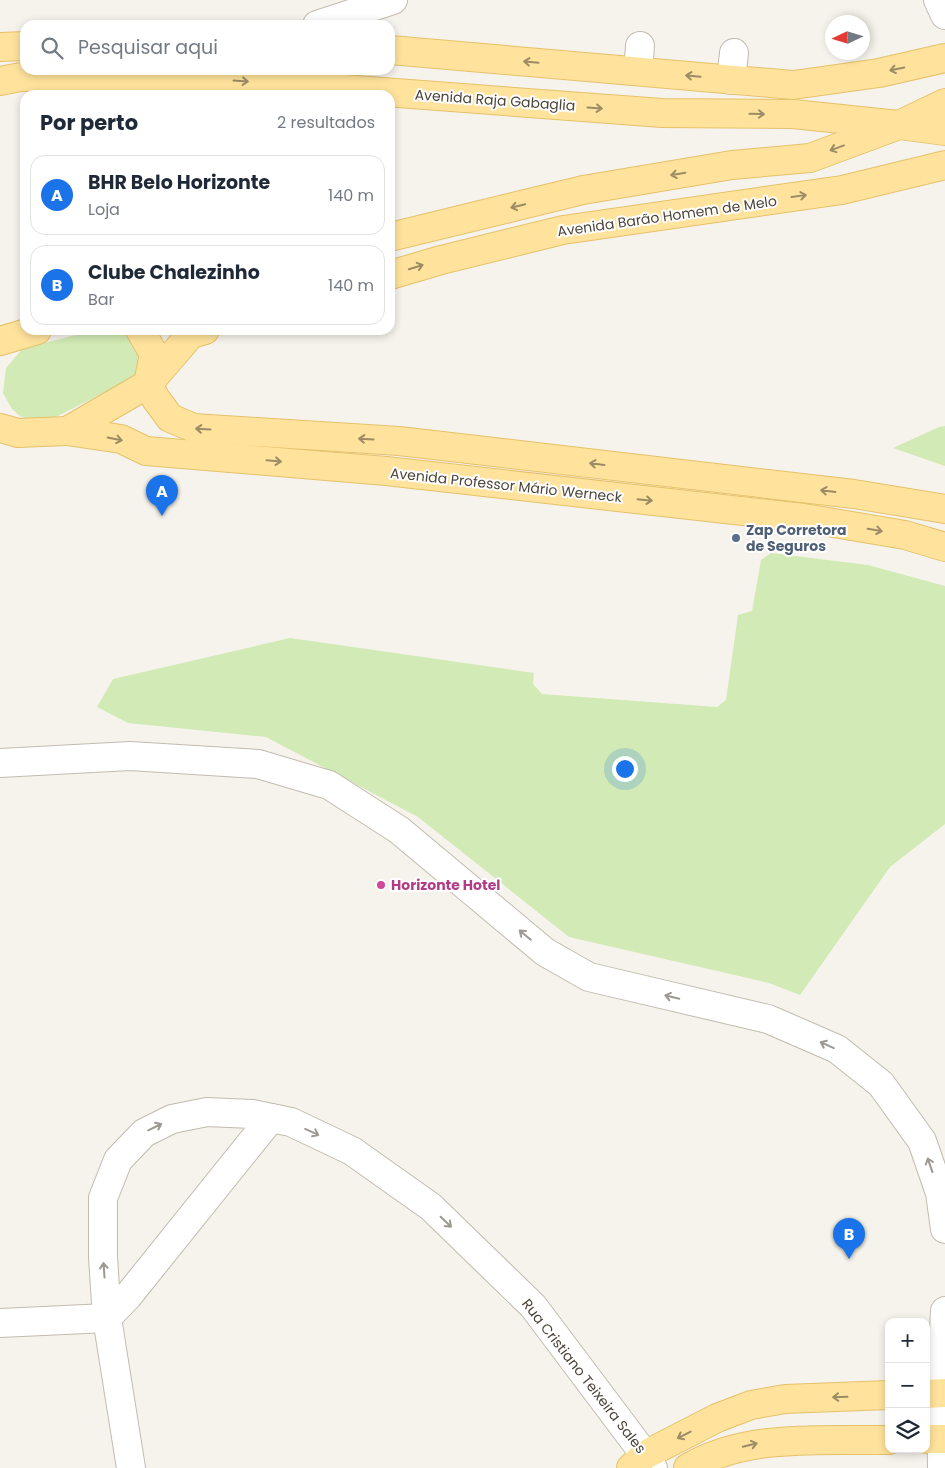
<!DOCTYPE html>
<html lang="pt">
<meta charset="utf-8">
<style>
:root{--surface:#fff;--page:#f2f2f3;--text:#1f2937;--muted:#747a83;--line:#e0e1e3;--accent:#1a73e8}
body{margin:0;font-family:Poppins,sans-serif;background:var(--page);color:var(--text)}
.controls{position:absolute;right:15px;bottom:15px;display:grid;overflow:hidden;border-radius:10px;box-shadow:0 2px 8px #0003}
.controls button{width:45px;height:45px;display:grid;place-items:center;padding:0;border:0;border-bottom:1px solid var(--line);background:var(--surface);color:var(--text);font:25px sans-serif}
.compass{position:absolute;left:825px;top:15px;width:45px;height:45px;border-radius:50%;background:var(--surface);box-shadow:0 2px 8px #0003;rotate:266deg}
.you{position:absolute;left:624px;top:768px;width:18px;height:18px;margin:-12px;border:4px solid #fff;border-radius:50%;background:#1a73e8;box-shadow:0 0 0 8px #1a73e833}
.badge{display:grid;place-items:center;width:32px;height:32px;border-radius:50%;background:var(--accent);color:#fff;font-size:16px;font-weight:700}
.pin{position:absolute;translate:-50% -41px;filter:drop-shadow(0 1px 2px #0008)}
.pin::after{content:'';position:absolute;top:26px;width:18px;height:15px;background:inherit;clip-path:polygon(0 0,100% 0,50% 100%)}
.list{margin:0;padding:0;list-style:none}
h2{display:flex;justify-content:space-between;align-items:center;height:65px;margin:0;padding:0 20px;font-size:21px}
h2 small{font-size:16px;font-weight:400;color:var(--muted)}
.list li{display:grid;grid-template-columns:32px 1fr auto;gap:15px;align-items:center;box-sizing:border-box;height:80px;margin:0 10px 10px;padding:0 10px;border:1px solid var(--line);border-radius:15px}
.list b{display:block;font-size:19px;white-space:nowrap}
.list p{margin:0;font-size:16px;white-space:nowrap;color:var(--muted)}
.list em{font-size:16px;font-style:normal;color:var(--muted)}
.icon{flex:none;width:28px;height:28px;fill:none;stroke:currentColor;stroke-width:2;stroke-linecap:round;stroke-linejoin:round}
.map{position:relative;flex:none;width:945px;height:1468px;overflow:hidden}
.search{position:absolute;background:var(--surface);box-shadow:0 2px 8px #0003;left:20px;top:20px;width:375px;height:55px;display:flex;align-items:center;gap:12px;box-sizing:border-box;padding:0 18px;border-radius:15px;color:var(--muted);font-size:19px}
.panel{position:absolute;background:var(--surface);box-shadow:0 2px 8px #0003;left:20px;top:90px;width:375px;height:245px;border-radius:15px}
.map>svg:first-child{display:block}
.green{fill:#d2eab5}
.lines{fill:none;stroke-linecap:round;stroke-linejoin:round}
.minor-casing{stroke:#c2bbae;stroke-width:30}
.major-casing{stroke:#e6c16a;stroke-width:30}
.minor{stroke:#fff;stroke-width:28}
.major{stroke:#ffe39c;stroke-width:28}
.oneway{stroke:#9c8c66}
.oneway2{stroke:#9c9892}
.service-dot{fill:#5c6f8a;stroke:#fff;stroke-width:2}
.hotel-dot{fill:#d1479c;stroke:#fff;stroke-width:2}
.labels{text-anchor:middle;stroke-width:4;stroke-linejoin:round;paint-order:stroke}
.street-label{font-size:14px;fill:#4b4439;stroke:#fff}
.service-label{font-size:14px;font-weight:bold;fill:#4e5e75;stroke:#fff;text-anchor:start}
.hotel-label{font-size:14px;font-weight:bold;fill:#b23c85;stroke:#fff;text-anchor:start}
</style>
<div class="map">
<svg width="945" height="1468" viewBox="0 0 945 1468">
<rect width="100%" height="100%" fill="#f6f3ec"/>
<g class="green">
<polygon points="97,330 126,330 135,340 141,353 140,368 129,382 109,390 56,417 31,420 20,416 12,409 3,393 6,368 23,348"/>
<polygon points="945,426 945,466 893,448 939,427"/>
<polygon points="771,553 868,565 945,586 945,824 890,867 800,995 769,983 569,937 418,817 266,737 128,723 97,707 113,679 290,638 534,673 533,684 542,694 717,707 726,700 738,615 752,611 761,560"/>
</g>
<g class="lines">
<g class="minor-casing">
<g id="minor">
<polyline points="938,0 945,15"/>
<polyline points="317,25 393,0"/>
<polyline points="638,71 640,46"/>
<polyline points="731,80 734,53"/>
<polyline points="0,763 130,756 258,764 329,785 399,830 545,952 589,977 768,1019 837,1049 881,1084 922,1141 940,1193 945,1229"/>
<polyline points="107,1318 128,1296 271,1118"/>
<polyline points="0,1323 107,1318"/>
<polyline points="131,1468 107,1318 103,1257 103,1198 118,1160 144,1133 172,1119 207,1112 252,1114 291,1122 352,1151 431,1207 533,1306 645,1455 653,1468"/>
<polyline points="942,1468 941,1393 945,1311"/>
</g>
</g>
<g class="major-casing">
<g id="major">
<polyline points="0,47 25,46"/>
<polyline points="390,50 793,85 879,73 945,58"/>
<polyline points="0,81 21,77 170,76 662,113 793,114 899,125 945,131"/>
<polyline points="390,237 583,190 732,165 810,158 899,125 945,103"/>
<polyline points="390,275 441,260 563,230 842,190 945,165"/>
<polyline points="140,330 154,354 148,384"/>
<polyline points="0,341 37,330"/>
<polyline points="148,384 156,399 170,418 194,428 399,441 854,494 945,509"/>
<polyline points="0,428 18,433 67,431 148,384 191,334 205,330"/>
<polyline points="67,431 121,439 146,451 386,471 804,518 905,535 945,547"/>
<polyline points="926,1394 945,1393"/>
<polyline points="926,1439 945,1439"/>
<polyline points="631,1468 645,1455 717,1418 751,1405 785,1399 889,1395"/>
<path d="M688,1468C747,1433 823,1441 889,1440"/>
</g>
</g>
<use href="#minor" class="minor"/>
<use href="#major" class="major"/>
</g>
<defs><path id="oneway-shaft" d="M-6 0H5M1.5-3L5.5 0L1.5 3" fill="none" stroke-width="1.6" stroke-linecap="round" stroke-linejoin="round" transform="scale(1.25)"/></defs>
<g class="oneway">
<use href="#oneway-shaft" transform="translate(531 62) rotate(-175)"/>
<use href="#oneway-shaft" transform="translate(897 69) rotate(168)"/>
<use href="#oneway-shaft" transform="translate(693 76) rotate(-175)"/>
<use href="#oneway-shaft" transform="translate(241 81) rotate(4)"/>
<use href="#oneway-shaft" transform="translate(595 108) rotate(4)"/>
<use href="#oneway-shaft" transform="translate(757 114) rotate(1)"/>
<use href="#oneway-shaft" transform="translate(837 148) rotate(160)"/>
<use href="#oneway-shaft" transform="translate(678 174) rotate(170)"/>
<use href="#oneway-shaft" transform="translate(799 196) rotate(-8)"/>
<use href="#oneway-shaft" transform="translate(518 206) rotate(166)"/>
<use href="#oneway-shaft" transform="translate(416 267) rotate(-17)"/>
<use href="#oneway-shaft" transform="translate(203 429) rotate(-177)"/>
<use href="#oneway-shaft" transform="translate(115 439) rotate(11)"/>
<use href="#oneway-shaft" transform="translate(366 439) rotate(-177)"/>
<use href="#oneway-shaft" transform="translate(274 461) rotate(5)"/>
<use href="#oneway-shaft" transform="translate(597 464) rotate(-173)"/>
<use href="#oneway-shaft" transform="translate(828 491) rotate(-173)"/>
<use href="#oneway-shaft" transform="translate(645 500) rotate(6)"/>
<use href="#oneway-shaft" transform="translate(875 530) rotate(9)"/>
<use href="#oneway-shaft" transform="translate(840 1397) rotate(178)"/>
<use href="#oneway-shaft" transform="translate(684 1435) rotate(153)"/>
<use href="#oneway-shaft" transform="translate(750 1445) rotate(-14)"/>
</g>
<g class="oneway2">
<use href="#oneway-shaft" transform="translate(525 935) rotate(-140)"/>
<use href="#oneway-shaft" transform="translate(672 997) rotate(-167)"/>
<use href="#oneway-shaft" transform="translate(827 1045) rotate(-156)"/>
<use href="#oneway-shaft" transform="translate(155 1127) rotate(-26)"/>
<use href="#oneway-shaft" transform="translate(312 1132) rotate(25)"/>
<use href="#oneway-shaft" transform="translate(930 1165) rotate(-109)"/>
<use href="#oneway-shaft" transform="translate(446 1222) rotate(44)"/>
<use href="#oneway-shaft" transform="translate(104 1270) rotate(-94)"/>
</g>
<circle class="service-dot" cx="736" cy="538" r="5"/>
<circle class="hotel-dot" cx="381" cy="885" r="5"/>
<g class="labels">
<g class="street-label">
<text transform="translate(495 100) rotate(4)" y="5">Avenida Raja Gabaglia</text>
<text transform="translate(667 216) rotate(-8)" y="5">Avenida Barão Homem de Melo</text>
<text transform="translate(506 485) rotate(6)" y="5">Avenida Professor Mário Werneck</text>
<text transform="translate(584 1376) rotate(52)" y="5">Rua Cristiano Teixeira Sales</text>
</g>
<g class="service-label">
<text x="746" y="535">Zap Corretora<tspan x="746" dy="16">de Seguros</tspan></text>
</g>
<g class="hotel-label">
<text x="391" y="890">Horizonte Hotel</text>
</g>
</g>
</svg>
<div class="controls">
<button>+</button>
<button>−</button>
<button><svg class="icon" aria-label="layers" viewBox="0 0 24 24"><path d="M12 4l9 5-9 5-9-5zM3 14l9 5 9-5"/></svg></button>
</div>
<svg class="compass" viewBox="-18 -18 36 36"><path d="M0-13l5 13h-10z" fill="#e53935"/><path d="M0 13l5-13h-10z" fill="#747a83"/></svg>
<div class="you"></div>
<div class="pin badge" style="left:162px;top:516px">A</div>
<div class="pin badge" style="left:849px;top:1259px">B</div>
<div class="search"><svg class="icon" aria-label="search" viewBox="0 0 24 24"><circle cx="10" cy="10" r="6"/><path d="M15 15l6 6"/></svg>Pesquisar aqui</div>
<section class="panel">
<h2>Por perto<small>2 resultados</small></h2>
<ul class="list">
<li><span class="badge">A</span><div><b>BHR Belo Horizonte</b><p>Loja</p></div><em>140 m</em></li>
<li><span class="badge">B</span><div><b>Clube Chalezinho</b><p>Bar</p></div><em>140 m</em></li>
</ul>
</section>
</div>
